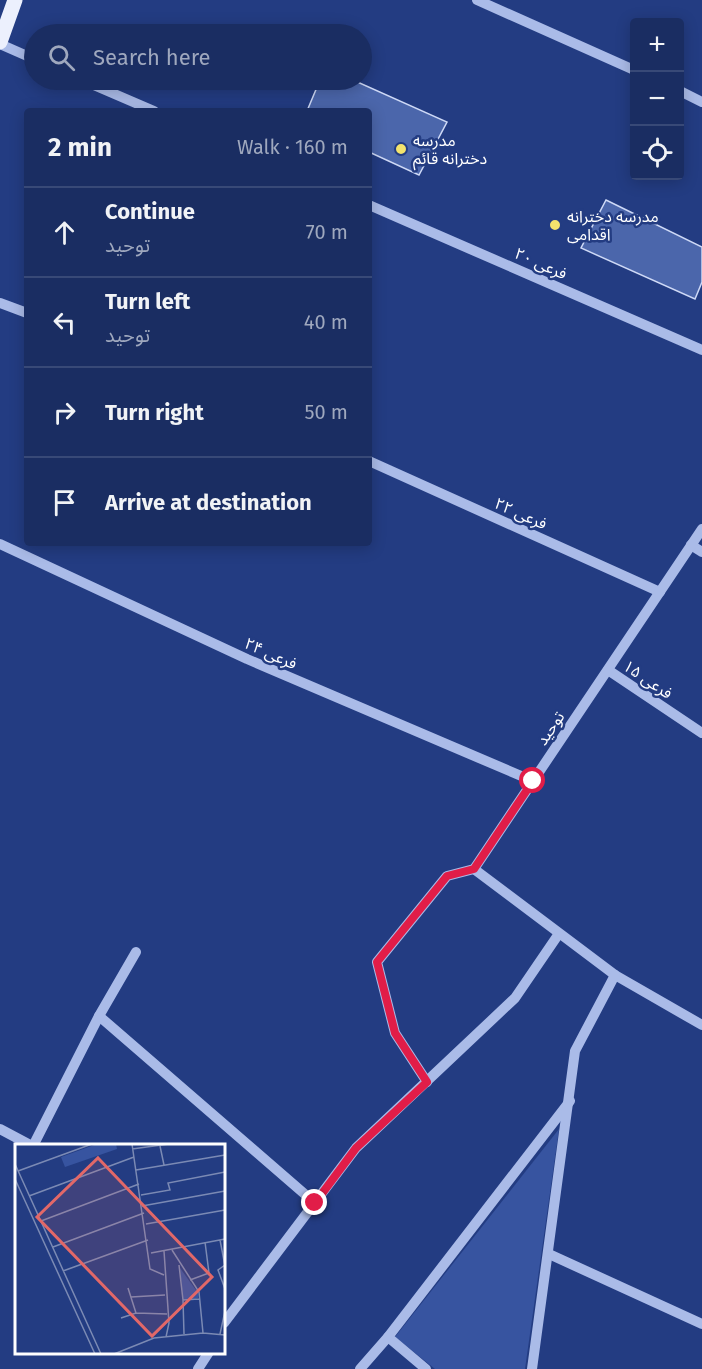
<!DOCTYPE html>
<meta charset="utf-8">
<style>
:root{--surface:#1a2d62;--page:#27396b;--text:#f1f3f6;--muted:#9fa8be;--line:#384977}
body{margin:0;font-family:"Fira Sans","Noto Sans Arabic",sans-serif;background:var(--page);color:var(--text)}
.controls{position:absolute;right:18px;top:18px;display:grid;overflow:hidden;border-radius:6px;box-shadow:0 3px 15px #0003}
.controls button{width:54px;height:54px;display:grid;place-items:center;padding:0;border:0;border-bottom:2px solid var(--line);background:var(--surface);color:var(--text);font:30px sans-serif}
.stop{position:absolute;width:18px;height:18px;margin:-14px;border:4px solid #e11d48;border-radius:50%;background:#fff}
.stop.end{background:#e11d48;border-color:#fff;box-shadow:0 2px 6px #0008}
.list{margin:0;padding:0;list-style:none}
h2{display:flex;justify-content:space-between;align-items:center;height:78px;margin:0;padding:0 24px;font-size:26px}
h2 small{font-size:20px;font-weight:400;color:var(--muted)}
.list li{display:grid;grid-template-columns:39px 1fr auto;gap:18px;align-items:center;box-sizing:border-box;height:90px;padding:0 24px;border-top:2px solid var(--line)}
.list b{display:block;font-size:22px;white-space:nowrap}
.list p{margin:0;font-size:20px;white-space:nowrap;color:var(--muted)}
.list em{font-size:20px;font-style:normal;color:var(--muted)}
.icon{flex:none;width:33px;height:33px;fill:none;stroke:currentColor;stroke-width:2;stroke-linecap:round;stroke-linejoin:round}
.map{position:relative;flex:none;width:702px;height:1369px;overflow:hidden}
.search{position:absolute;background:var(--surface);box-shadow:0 3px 15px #0003;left:24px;top:24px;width:348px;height:66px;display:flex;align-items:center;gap:15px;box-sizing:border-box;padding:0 21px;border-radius:33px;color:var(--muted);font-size:22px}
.panel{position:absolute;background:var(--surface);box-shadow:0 3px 15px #0003;left:24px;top:108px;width:348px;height:438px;border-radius:6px}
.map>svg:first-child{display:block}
.green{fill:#3754a0}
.building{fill:#4b66ab;stroke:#ced9f6;stroke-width:1.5}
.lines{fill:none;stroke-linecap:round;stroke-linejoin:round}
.minor{stroke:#aabbe8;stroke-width:10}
.major{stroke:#ecf0fd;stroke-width:15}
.route{stroke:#e11d48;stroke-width:8}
.poi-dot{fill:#f3e36d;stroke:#233c82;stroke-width:2}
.labels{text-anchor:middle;stroke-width:5;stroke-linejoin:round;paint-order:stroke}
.poi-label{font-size:16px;fill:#fff;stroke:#233c82;text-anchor:start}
.street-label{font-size:16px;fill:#fff;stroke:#233c82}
.inset-road{fill:none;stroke:#7b8ab4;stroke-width:1.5}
.view{fill:#e26868;fill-opacity:0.15;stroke:#e26868;stroke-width:3}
.inset-edge{fill:none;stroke:#fff;stroke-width:3}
</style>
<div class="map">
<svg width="702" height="1369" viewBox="0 0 702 1369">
<rect width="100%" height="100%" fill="#233c82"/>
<polygon class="green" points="559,1129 525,1369 435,1369 395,1337"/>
<g class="building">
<polygon points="320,80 353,80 447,122 419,175 369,152 369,111 307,111"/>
<polygon points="606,200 702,247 702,282 695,299 581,248"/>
</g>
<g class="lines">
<g class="minor">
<polyline points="477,0 634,70"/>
<polyline points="0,44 34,59"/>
<polyline points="82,80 154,111"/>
<polyline points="680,91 702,102"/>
<polyline points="369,205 702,350"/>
<polyline points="0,303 27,313"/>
<polyline points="369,461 660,592"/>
<polyline points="0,544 247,659 533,781"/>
<polyline points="691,545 702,552"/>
<polyline points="608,670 702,733"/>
<polyline points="474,869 615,975 702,1025"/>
<polyline points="99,1016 315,1203"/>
<polyline points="427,1082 395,1033 377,962 447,876 474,869 702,529"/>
<polyline points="0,1129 32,1146"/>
<polyline points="33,1146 99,1016 136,952"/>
<polyline points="549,1254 702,1324"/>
<polyline points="224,1323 356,1148 515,998 558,935"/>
<polyline points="198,1369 209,1352"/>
<polyline points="360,1369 388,1337"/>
<polyline points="426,1369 388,1337 570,1101"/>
<polyline points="532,1369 575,1051 615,975"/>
</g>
<polyline class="major" points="0,42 15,0"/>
</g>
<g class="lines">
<polyline class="route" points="315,1203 356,1148 427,1082 395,1033 377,962 447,876 474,869 533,781"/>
</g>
<g class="poi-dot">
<circle cx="401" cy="149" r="6"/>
<circle cx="555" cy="225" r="6"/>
</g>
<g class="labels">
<g class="poi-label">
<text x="413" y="146">مدرسه<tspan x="413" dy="18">دخترانه قائم</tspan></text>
<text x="567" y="222">مدرسه دخترانه<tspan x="567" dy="18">اقدامی</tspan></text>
</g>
<g class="street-label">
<text transform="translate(541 263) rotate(24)" y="6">فرعی ۲۰</text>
<text transform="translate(521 513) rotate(24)" y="6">فرعی ۲۲</text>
<text transform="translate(271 653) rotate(24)" y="6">فرعی ۲۴</text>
<text transform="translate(648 679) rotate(34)" y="6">فرعی ۱۵</text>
<text transform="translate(550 728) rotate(-56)" y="6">توحید</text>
</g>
</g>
<g transform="translate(15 1144)">
<rect width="210" height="210" fill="#233c82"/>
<path d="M82,0H101L102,5L50,23L46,13ZM165,124L183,149V154L168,156Z" fill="#3754a0"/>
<path class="inset-road" d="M117,0L135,125L149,131M145,2L149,21M117,5L154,0M0,20L86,210M121,26L210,11M3,27L77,0M0,35L80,210M126,51L155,46L153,39L210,28M14,52L119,13M127,62L210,47M26,77L124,40M131,80L210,66M205,96L210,122M38,103L129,69M157,106L184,148L188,189M149,107L154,179L151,193M136,109L210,95M164,121L168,156L184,155M210,121L203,126L210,145M48,127L133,96M175,136L194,129L190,98M113,144L121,169M116,153L150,151M168,156L169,190M106,174L121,169L152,170M205,190L210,167M99,210L139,194L188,189L210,191"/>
<path class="view" d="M83,14L197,133L137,192L22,73Z"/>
<rect width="210" height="210" class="inset-edge"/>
</g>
</svg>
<div class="controls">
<button>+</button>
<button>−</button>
<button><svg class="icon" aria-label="locate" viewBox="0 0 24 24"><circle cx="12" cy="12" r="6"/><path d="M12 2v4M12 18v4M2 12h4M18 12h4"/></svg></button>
</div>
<div class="stop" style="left:533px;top:781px"></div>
<div class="stop end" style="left:315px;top:1203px"></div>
<div class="search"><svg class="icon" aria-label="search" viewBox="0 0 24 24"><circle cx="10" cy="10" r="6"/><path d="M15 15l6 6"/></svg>Search here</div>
<section class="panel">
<h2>2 min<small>Walk · 160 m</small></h2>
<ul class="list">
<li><svg class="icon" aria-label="ahead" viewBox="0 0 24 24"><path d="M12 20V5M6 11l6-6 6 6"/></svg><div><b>Continue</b><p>توحید</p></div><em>70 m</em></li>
<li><svg class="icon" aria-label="left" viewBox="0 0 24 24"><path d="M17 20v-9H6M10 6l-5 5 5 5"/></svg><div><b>Turn left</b><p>توحید</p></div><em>40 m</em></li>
<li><svg class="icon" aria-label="right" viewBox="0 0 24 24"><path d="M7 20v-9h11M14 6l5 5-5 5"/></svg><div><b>Turn right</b></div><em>50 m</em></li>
<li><svg class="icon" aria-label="arrive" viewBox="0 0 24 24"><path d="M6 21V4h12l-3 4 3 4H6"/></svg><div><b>Arrive at destination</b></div></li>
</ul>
</section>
</div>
